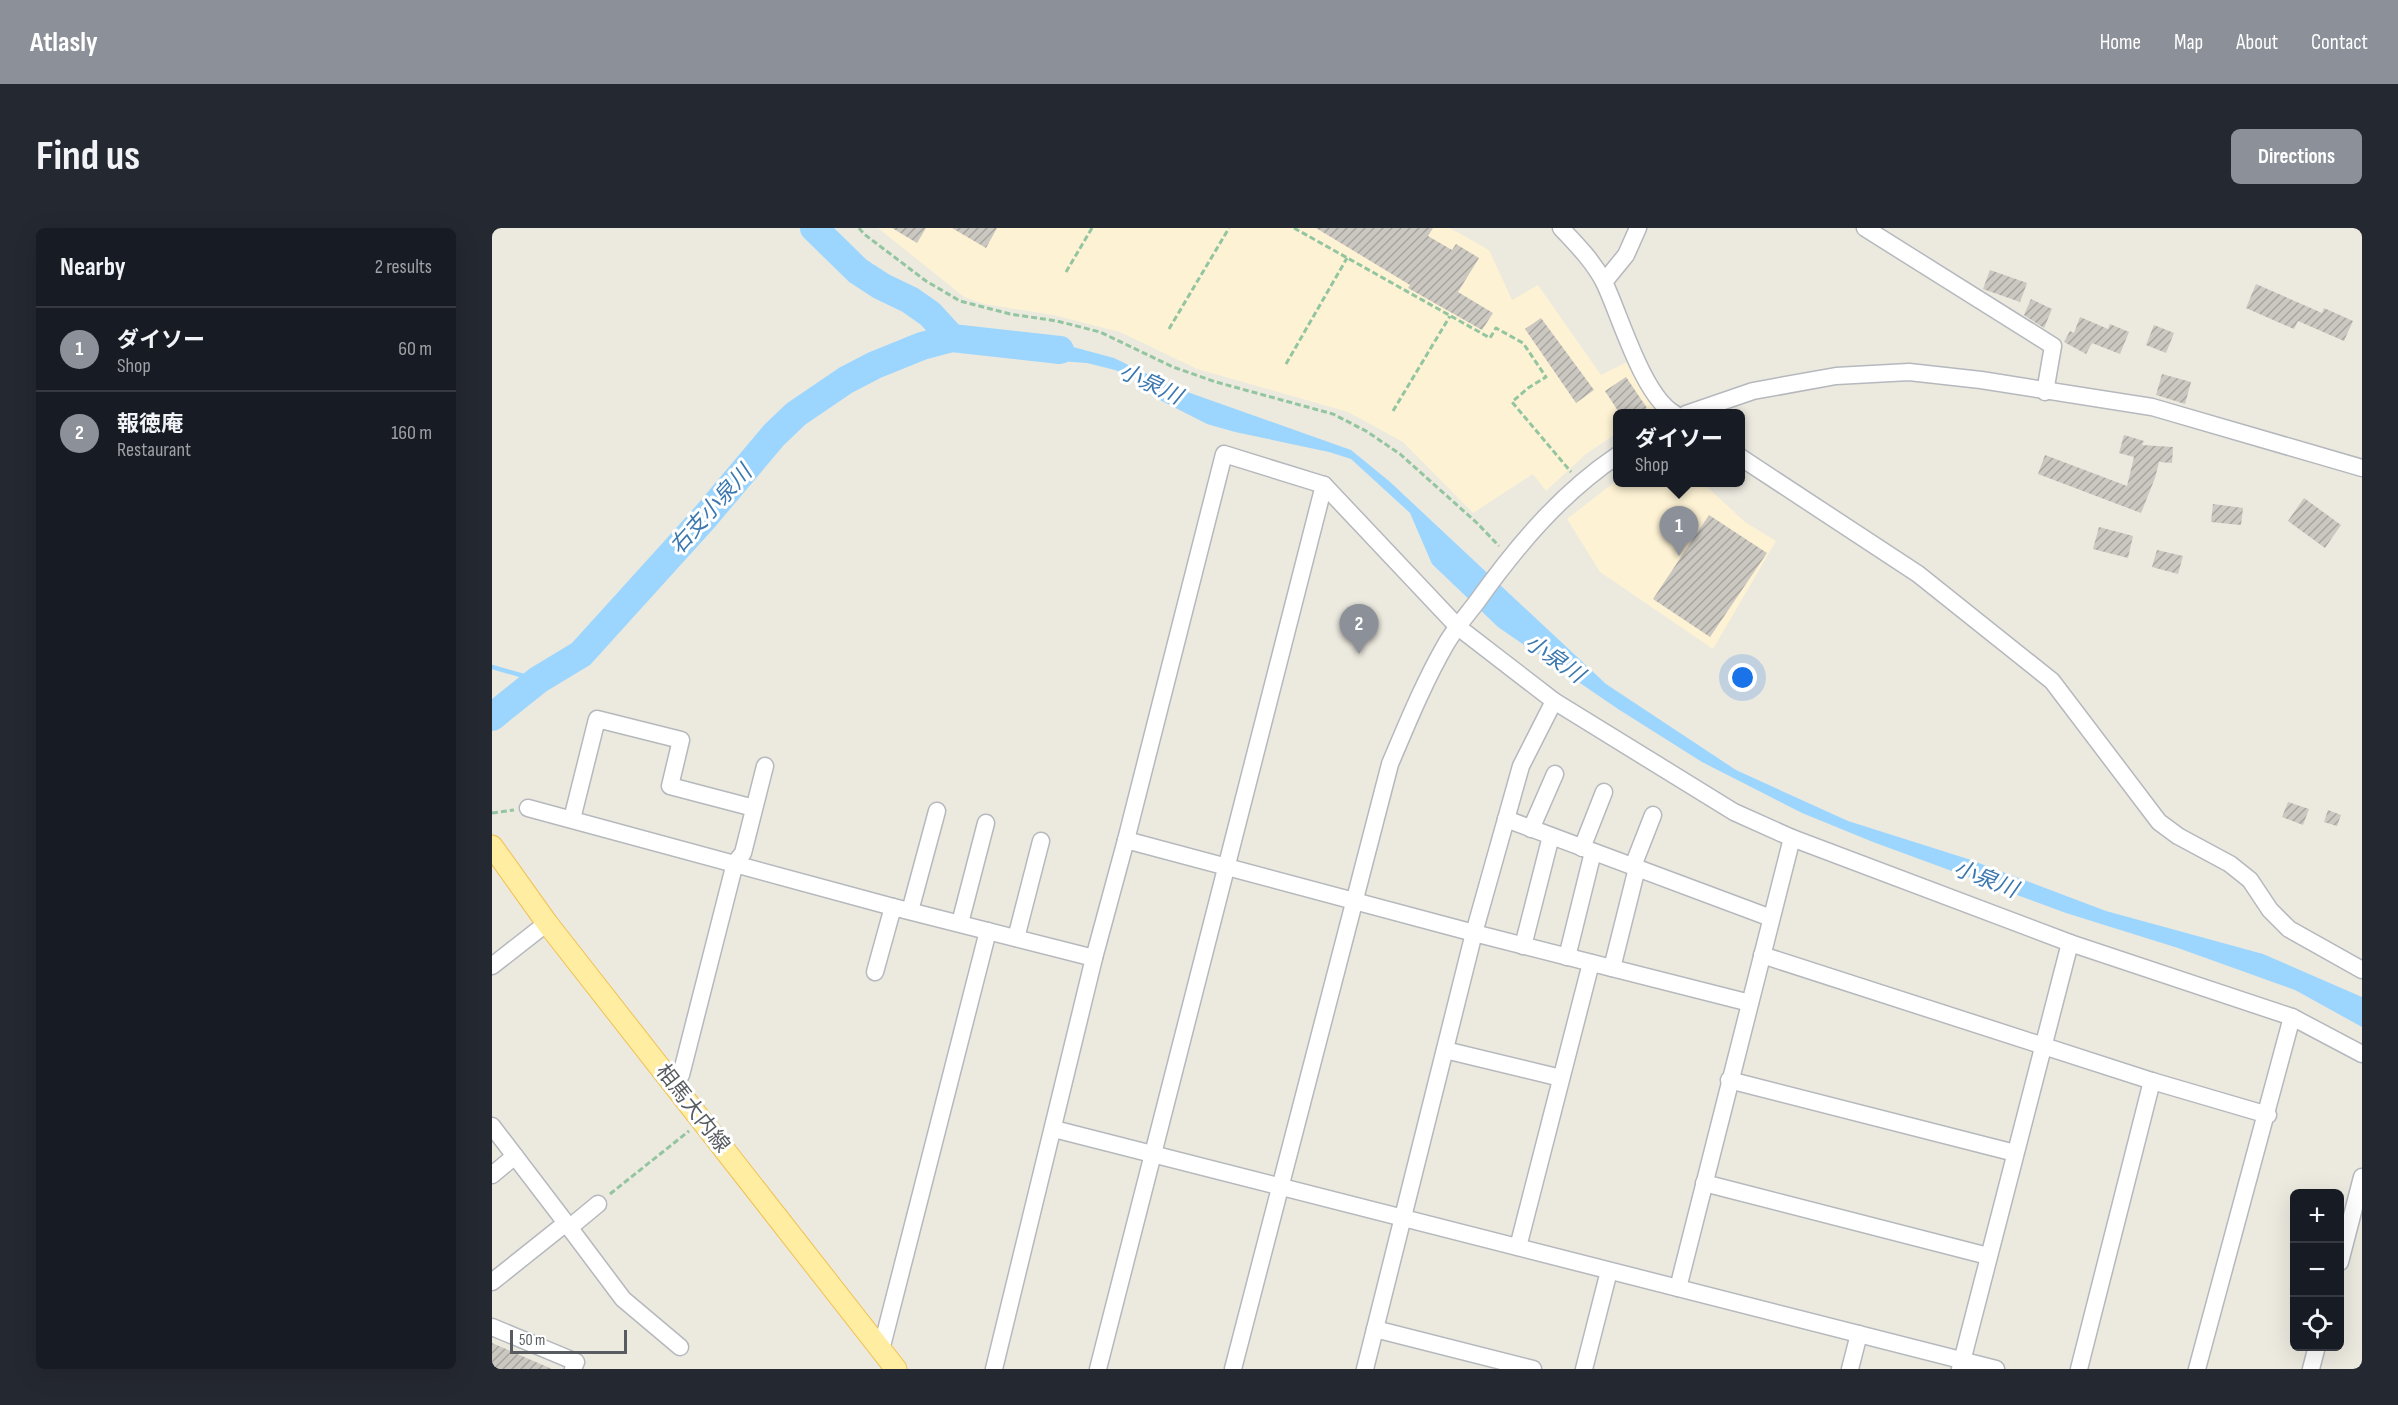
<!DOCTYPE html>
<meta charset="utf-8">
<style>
:root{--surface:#171b24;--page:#242831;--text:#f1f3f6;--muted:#9ea1a6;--line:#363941;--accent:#8c9099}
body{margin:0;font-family:"Sofia Sans Condensed","Noto Sans JP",sans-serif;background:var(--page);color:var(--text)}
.controls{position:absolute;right:18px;bottom:18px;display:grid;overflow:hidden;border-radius:9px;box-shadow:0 6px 24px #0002}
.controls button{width:54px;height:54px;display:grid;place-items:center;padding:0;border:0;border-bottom:2px solid var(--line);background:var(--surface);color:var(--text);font:30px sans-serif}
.scale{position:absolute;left:18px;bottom:15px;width:117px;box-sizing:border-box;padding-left:6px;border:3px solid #585c61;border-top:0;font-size:16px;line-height:21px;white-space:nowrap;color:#585c61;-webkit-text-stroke:4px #fff;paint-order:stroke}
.you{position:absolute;left:1251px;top:450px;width:21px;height:21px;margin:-15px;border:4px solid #fff;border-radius:50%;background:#1a73e8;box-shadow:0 0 0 9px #1a73e833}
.badge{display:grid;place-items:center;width:39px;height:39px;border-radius:50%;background:var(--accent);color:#fff;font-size:20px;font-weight:700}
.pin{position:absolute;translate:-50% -50px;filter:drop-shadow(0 2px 3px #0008)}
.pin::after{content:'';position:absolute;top:32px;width:21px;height:18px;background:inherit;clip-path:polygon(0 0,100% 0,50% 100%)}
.popup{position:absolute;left:1121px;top:181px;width:132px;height:78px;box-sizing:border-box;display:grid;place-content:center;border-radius:9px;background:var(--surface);filter:drop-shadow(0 2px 4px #0005);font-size:20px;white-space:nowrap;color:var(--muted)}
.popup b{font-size:22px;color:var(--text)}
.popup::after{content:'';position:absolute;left:50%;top:100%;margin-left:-12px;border:12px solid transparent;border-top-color:var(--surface)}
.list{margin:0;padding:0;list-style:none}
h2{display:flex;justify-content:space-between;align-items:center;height:78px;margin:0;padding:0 24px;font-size:26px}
h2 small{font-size:20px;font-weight:400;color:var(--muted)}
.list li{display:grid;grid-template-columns:39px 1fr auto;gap:18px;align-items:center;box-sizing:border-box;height:84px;padding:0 24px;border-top:2px solid var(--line)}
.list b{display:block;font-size:22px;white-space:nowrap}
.list p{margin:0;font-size:20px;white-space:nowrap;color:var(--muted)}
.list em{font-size:20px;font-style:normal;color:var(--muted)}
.icon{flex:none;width:33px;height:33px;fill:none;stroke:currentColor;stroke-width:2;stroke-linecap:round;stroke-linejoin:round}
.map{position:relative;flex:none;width:1870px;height:1141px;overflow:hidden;border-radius:9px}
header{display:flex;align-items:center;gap:36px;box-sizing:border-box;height:84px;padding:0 30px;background:var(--accent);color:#fff}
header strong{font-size:28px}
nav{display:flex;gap:33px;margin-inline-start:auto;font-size:21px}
.intro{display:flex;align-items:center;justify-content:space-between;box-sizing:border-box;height:144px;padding:0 36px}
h1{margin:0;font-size:42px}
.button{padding:15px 27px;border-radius:9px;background:var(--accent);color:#fff;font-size:21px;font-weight:700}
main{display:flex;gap:36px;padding:0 36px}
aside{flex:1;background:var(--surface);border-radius:9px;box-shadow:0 6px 24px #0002}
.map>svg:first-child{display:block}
.commercial{fill:#fdf2d3}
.water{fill:#9cd6ff}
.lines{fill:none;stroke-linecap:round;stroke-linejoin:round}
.stream{stroke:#9cd6ff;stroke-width:4.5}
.river{stroke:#9cd6ff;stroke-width:28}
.building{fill:url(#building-hatch)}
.minor-casing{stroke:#b5b8bd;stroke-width:19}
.major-casing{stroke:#f1c153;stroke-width:23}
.path{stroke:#94c5a1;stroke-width:3;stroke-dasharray:6 3;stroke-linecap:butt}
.minor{stroke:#fff;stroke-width:16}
.major{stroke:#ffeda1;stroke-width:21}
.labels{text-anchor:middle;stroke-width:6;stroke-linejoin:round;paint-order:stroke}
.street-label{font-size:21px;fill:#585c61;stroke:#fff}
.water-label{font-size:22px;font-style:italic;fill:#3b77af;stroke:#fff}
</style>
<header>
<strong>Atlasly</strong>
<nav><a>Home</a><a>Map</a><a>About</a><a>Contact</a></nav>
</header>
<div class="intro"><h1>Find us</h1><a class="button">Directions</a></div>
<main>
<aside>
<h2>Nearby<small>2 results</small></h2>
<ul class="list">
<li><span class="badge">1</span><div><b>ダイソー</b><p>Shop</p></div><em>60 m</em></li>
<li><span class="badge">2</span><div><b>報徳庵</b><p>Restaurant</p></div><em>160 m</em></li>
</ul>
</aside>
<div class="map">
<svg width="1870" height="1141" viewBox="0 0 1870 1141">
<defs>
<pattern id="building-hatch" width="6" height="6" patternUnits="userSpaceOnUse" patternTransform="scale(1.5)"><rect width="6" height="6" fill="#cbc7c1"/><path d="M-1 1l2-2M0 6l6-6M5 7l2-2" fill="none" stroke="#a8a5a0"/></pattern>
</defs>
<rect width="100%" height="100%" fill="#ece9df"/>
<g class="commercial">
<polygon points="386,0 958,0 997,22 1020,72 1046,57 1109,147 1135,134 1163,181 1156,185 1126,186 1125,205 1094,226 1054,263 1041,246 981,285 911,214 856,184 705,141 628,104 561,87 492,76 472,69"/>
<polygon points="1125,252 1126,254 1211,255 1253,294 1284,313 1221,421 1108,344 1075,291"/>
</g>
<polygon class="water" points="533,106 622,130 684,160 859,222 897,253 1114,456 1244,542 1356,593 1476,631 1614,683 1771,726 1870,769 1870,799 1803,762 1686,720 1574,685 1381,614 1310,585 1210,534 1126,481 1006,399 940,336 918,285 859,231 837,224 743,204 715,196 668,172 649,152 623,142 595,135 523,130"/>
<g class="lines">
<polyline class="stream" points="0,439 46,452"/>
<g class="river">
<polyline points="322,0 366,43 389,58 418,72 438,86 460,110 568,122"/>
<polyline points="0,489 46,452 89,426 213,289 282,207 304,186 354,152 383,137 430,118 460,110"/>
</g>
</g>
<g class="building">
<polygon points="400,0 434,0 425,15"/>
<polygon points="460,0 505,0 494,20"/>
<polygon points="824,0 941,0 936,8 960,22 964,16 987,30 966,64 1001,85 990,102 916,60 918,57"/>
<polygon points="1498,42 1535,55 1528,74 1491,61"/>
<polygon points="1764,56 1830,85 1832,80 1861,93 1852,113 1806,93 1802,101 1754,80"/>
<polygon points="1539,71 1560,81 1552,100 1532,87"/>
<polygon points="1588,89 1616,101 1618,96 1637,104 1628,126 1600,115 1594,126 1572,114 1578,103 1582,105"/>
<polygon points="1049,90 1102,162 1084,175 1033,101"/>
<polygon points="1662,97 1682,105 1674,125 1654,117"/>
<polygon points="1670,146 1699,154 1693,176 1664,167"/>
<polygon points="1134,149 1155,180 1146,186 1128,186 1113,163"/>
<polygon points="1632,207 1652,213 1650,217 1681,219 1680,235 1667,234 1663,250 1649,285 1546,246 1553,227 1635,258 1642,229 1627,225"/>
<polygon points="1812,270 1849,297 1833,320 1796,293"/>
<polygon points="1721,276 1751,280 1749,297 1719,294"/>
<polygon points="1217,287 1275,325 1218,409 1161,371"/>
<polygon points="1607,299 1641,308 1636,330 1601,321"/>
<polygon points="1665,322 1691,328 1686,346 1660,339"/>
<polygon points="1796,574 1817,581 1811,597 1790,589"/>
<polygon points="1836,582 1849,587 1845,598 1832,594"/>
<polygon points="0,1115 60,1141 0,1141"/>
</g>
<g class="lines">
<g class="minor-casing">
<g id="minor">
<path d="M1069,0C1085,17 1101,33 1112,54C1128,87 1151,169 1183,186"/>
<polyline points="1373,0 1561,118 1553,164"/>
<polyline points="1112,54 1134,27 1146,0"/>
<polyline points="1194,186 1261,163 1344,148 1417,144 1489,152 1660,179 1870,240"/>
<polyline points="1248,229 1426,346 1560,453 1667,594 1686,608 1738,636 1758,652 1778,682 1797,701 1870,742"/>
<polyline points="36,580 401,679 602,730"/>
<polyline points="80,591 105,491 189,512 178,558 262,580"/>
<polyline points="1014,591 1279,690"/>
<polyline points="1039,601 1063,546"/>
<polyline points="634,612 732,226 832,257 966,399 1062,473 1242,584 1300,610 1578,715 1800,789 1870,826"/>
<polyline points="1090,620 1112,564"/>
<polyline points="1141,638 1161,587"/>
<polyline points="418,683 445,583"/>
<polyline points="468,695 494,595"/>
<polyline points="524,710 549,613"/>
<polyline points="1031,718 1059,608"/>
<polyline points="1270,727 1660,853 1776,887"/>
<polyline points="1075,729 1101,624"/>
<polyline points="0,738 55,695"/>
<polyline points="1120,740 1145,640"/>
<polyline points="383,744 401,679"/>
<polyline points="953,822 1069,850"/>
<polyline points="1237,852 1523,925"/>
<polyline points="181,854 189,847 243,635 251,625 273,538"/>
<polyline points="0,898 74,995 0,1054"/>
<polyline points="562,901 1504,1141"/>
<polyline points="0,947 23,928"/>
<polyline points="1212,955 1496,1028"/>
<polyline points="74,995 131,1071 188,1119"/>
<polyline points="77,1000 106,976"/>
<polyline points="1026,1019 1099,735"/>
<polyline points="1848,1034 1870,949"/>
<polyline points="1186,1060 1300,610"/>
<polyline points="0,1099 84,1134 81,1141"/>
<polyline points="883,1101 1041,1141"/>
<polyline points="389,1122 496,703"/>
<polyline points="502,1141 602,730 634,612 982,705 1258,775"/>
<polyline points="606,1141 832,257"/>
<path d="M741,1141L898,536C915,496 932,454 954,416C962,402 974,388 984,375C1024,319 1068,266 1126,227"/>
<polyline points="873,1141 982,705 1029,538 1062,473"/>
<polyline points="1092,1141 1117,1043"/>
<polyline points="1358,1141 1367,1106"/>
<polyline points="1468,1141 1578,715"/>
<polyline points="1587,1141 1660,853"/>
<polyline points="1705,1141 1800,789"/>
<polyline points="1819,1141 1825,1118"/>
</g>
</g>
<g class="major-casing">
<polyline id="major" points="0,618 55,695 404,1141"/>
</g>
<g class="path">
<polyline points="367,0 372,6 434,53 468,73 518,86 565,93 608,104 681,139 724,154 841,186 874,203 908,226 985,295 1007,318"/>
<polyline points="802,0 998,110 1004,100 1031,115 1054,149 1036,160 1020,174 1079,244"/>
<polyline points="574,44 600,0"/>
<polyline points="677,101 737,0"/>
<polyline points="794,136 855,30"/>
<polyline points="901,183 958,88"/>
<polyline points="0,585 22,582"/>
<polyline points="118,966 197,903"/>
</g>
<use href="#minor" class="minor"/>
<use href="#major" class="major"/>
</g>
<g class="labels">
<g class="street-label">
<text transform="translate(201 880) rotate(52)" y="7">相馬大内線</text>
</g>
<g class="water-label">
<text transform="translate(659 155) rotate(25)" y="8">小泉川</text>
<text transform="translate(218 281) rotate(-48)" y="8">右支小泉川</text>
<text transform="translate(1063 430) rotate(35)" y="8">小泉川</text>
<text transform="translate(1494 650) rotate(21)" y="8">小泉川</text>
</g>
</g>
</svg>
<div class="controls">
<button>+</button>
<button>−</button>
<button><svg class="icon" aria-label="locate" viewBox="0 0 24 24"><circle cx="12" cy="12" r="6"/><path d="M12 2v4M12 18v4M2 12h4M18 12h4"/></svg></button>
</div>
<div class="scale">50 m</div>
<div class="you"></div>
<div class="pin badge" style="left:1187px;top:328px">1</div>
<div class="popup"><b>ダイソー</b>Shop</div>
<div class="pin badge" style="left:867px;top:426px">2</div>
</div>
</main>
